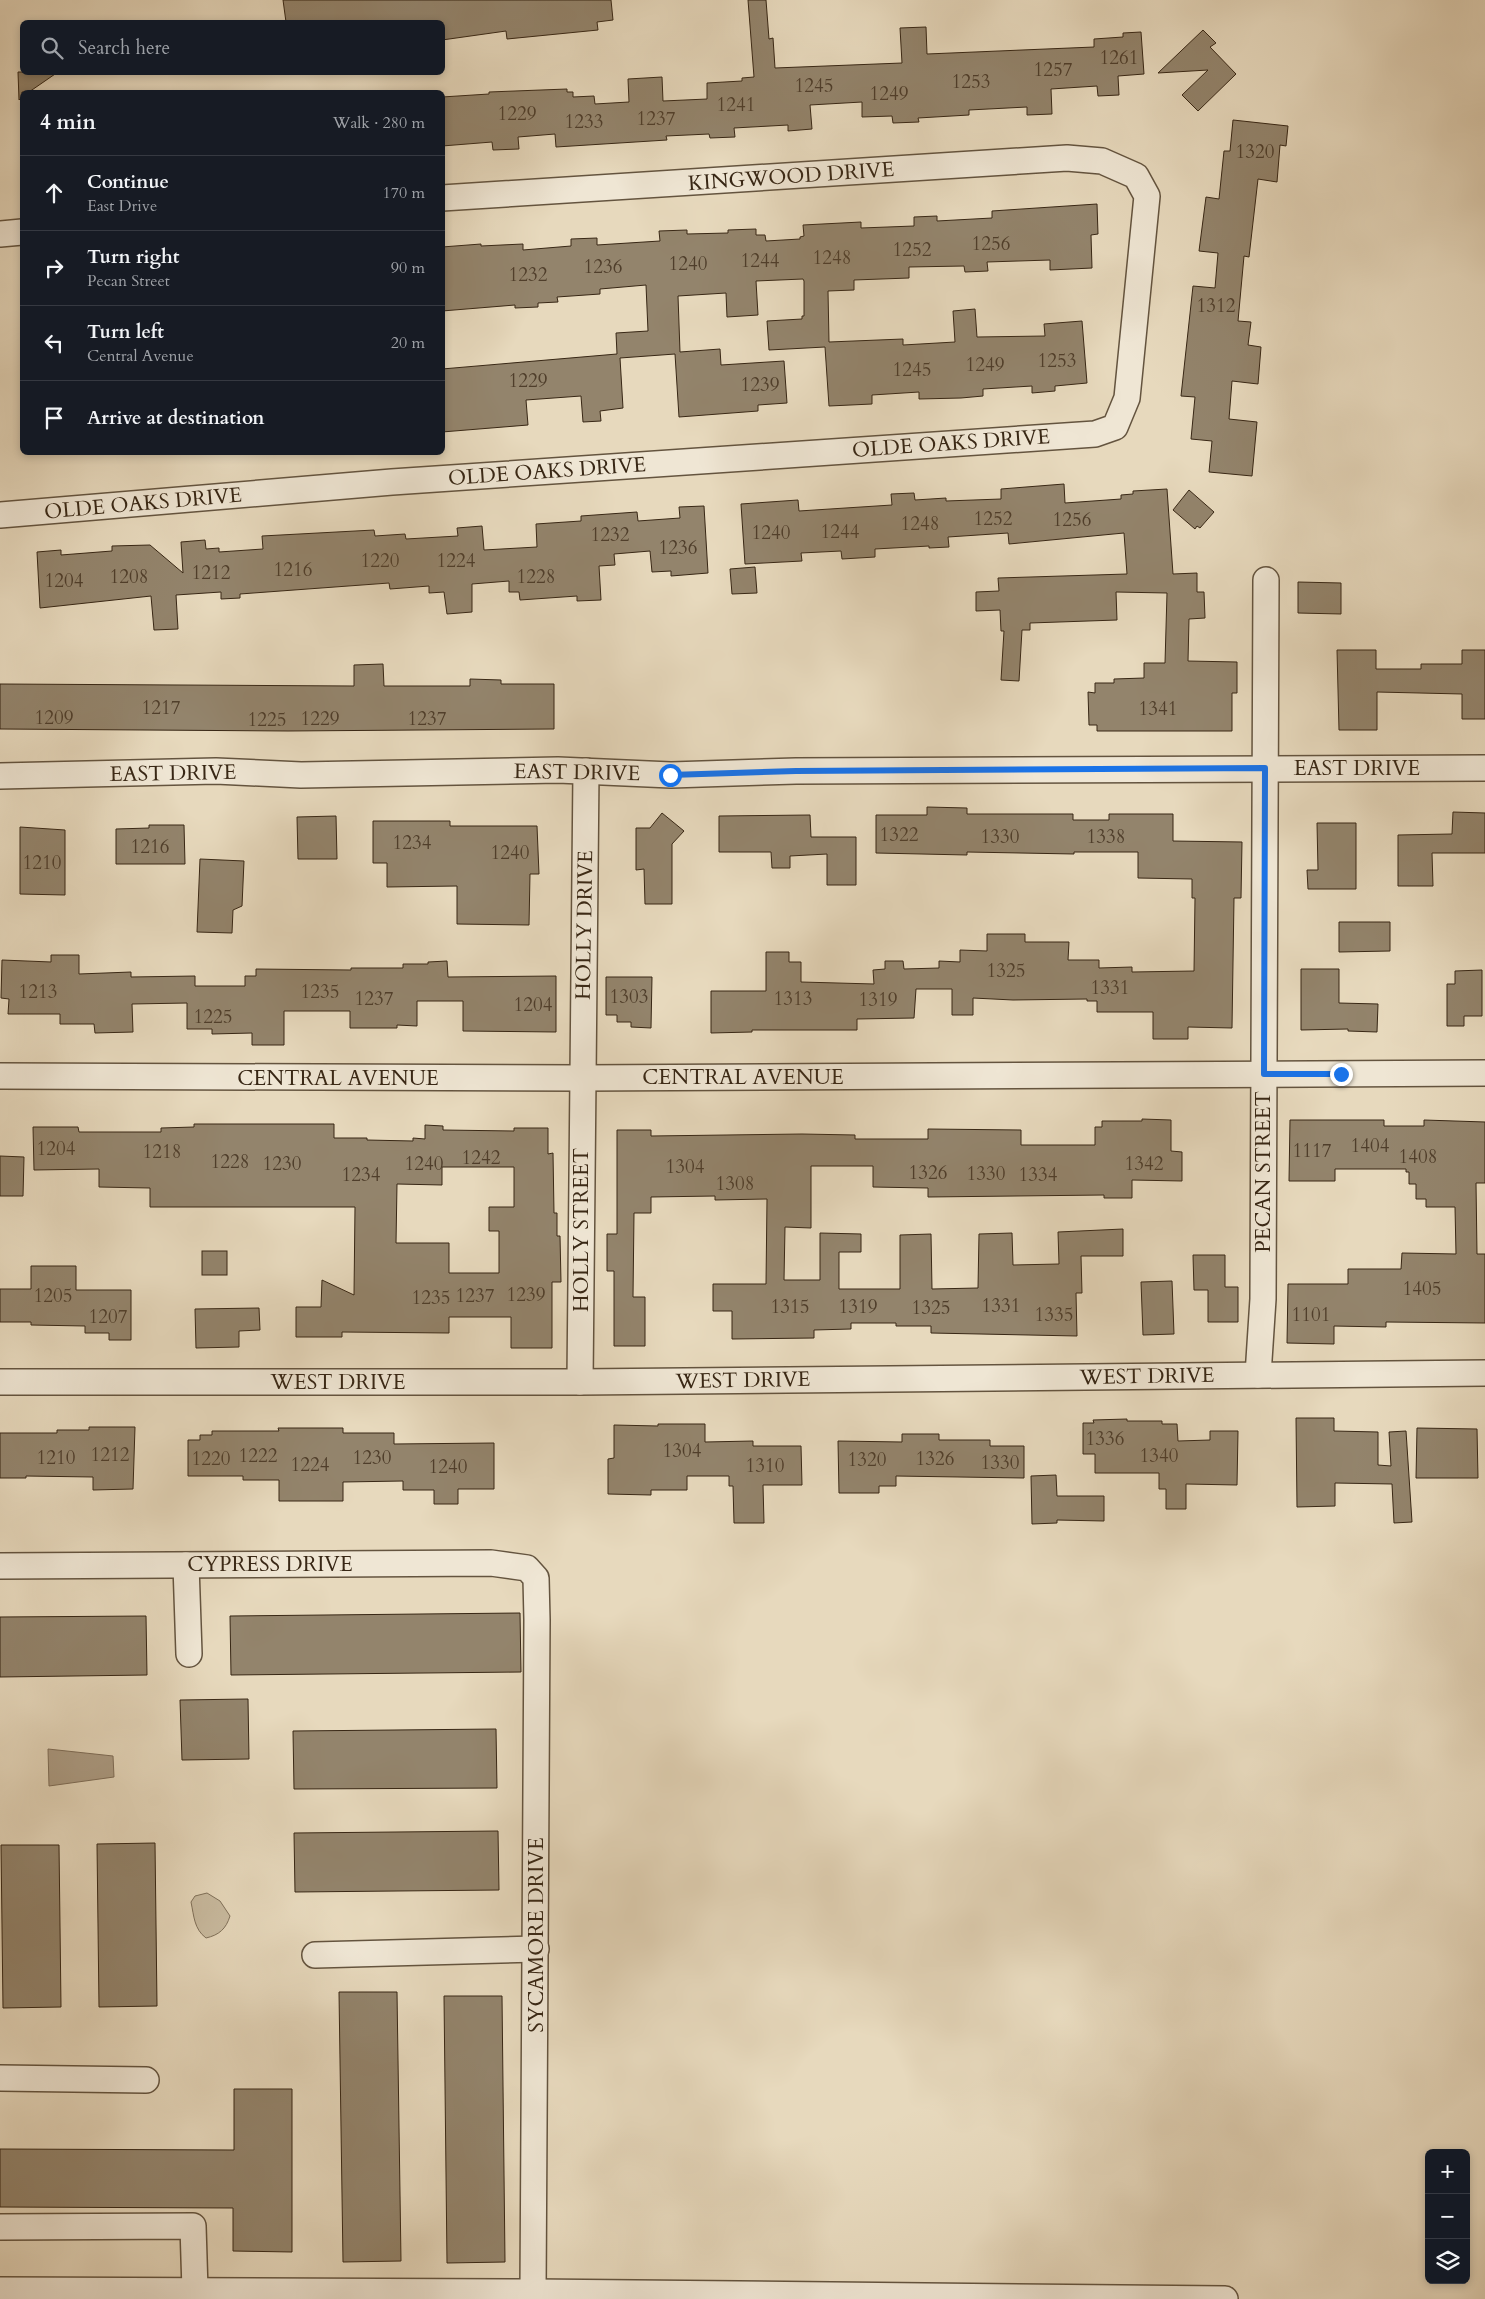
<!DOCTYPE html>
<meta charset="utf-8">
<style>
:root{--surface:#171b24;--page:#20242c;--text:#f1f3f6;--muted:#9ea1a6;--line:#363941}
body{margin:0;font-family:Cardo,serif;background:var(--page);color:var(--text)}
.controls{position:absolute;right:15px;bottom:15px;display:grid;overflow:hidden;border-radius:8px;box-shadow:0 2px 8px #0003}
.controls button{width:45px;height:45px;display:grid;place-items:center;padding:0;border:0;border-bottom:1px solid var(--line);background:var(--surface);color:var(--text);font:25px sans-serif}
.stop{position:absolute;width:15px;height:15px;margin:-11px;border:4px solid #1a73e8;border-radius:50%;background:#fff}
.stop.end{background:#1a73e8;border-color:#fff;box-shadow:0 1px 5px #0008}
.list{margin:0;padding:0;list-style:none}
h2{display:flex;justify-content:space-between;align-items:center;height:65px;margin:0;padding:0 20px;font-size:21px}
h2 small{font-size:16px;font-weight:400;color:var(--muted)}
.list li{display:grid;grid-template-columns:32px 1fr auto;gap:15px;align-items:center;box-sizing:border-box;height:75px;padding:0 20px;border-top:1px solid var(--line)}
.list b{display:block;font-size:19px;white-space:nowrap}
.list p{margin:0;font-size:16px;white-space:nowrap;color:var(--muted)}
.list em{font-size:16px;font-style:normal;color:var(--muted)}
.icon{flex:none;width:28px;height:28px;fill:none;stroke:currentColor;stroke-width:2;stroke-linecap:round;stroke-linejoin:round}
.map{position:relative;flex:none;width:1485px;height:2299px;overflow:hidden}
.search{position:absolute;background:var(--surface);box-shadow:0 2px 8px #0003;left:20px;top:20px;width:425px;height:55px;display:flex;align-items:center;gap:12px;box-sizing:border-box;padding:0 18px;border-radius:8px;color:var(--muted);font-size:19px}
.panel{position:absolute;background:var(--surface);box-shadow:0 2px 8px #0003;left:20px;top:90px;width:425px;height:365px;border-radius:8px}
.map>svg:first-child{display:block}
.green{fill:#c9bba0;stroke:#80715a}
.water{fill:#ac9c84;stroke:#7e6d58}
.building{fill:#93846c;stroke:#382715;fill-rule:evenodd}
.lines{fill:none;stroke-linecap:round;stroke-linejoin:round}
.minor-casing{stroke:#64543f;stroke-width:28}
.minor{stroke:#efe6d4;stroke-width:25}
.route{stroke:#1a73e8;stroke-width:6}
.labels{text-anchor:middle;stroke-width:4;stroke-linejoin:round;paint-order:stroke}
.number-label{font-size:19px;fill:#4f3e2b}
.street-label{font-size:21px;fill:#382715;stroke:#efe6d4}
</style>
<div class="map">
<svg width="1485" height="2299" viewBox="0 0 1485 2299">
<rect width="100%" height="100%" fill="#e7d9bd"/>
<filter id="stains"><feTurbulence type="fractalNoise" baseFrequency=".004" numOctaves="4"/><feColorMatrix values="0 0 0 0 .2 0 0 0 0 .09 0 0 0 0 .02 0 0 0 .5 -.17"/></filter>
<radialGradient id="worn" r=".72"><stop offset=".6" stop-color="#630" stop-opacity="0"/><stop offset="1" stop-color="#630" stop-opacity=".3"/></radialGradient>
<path class="green" d="M207,1893L220,1901L230,1916C226,1929 219,1935 206,1938C194,1929 194,1916 191,1902L195,1896Z"/>
<polygon class="water" points="48,1749 113,1756 114,1777 49,1786"/>
<g class="building">
<polygon points="283,0 611,0 613,20 597,22 598,30 507,39 506,31 442,40 442,22 286,22"/>
<polygon points="748,0 766,0 769,39 773,38 775,68 902,63 900,28 926,27 927,54 1094,47 1094,39 1123,37 1123,33 1141,32 1144,74 1118,76 1119,95 1098,96 1097,86 1051,89 1052,114 1027,115 1027,107 969,110 969,115 918,118 919,122 893,123 892,116 862,117 862,102 810,105 812,129 788,131 788,125 734,128 735,137 710,138 709,134 666,136 667,140 556,147 555,134 518,137 519,149 493,150 492,142 442,146 442,97 489,94 489,92 567,89 567,92 573,92 573,97 594,96 595,104 629,102 628,79 662,77 663,101 707,99 707,83 742,81 742,78 754,77"/>
<polygon points="1203,30 1216,43 1210,47 1236,74 1198,111 1182,95 1208,70 1158,73"/>
<polygon points="18,72 58,72 29,92 22,92 22,97 19,100"/>
<polygon points="1233,120 1288,126 1286,146 1280,145 1277,182 1258,179 1249,257 1244,256 1238,321 1251,322 1248,345 1261,347 1258,384 1232,381 1229,419 1257,422 1252,476 1209,472 1212,441 1191,439 1195,397 1181,396 1193,286 1215,288 1218,253 1199,251 1206,197 1219,199 1224,151 1230,151"/>
<polygon points="1097,204 1098,234 1091,235 1092,268 1050,270 1050,260 987,262 988,271 965,272 964,266 909,267 909,278 854,280 854,290 828,291 829,342 903,339 903,345 955,342 953,311 975,309 977,337 1045,336 1044,324 1082,321 1087,383 1055,386 1055,391 1032,393 1032,386 983,389 983,396 961,398 919,399 919,392 872,395 872,404 829,406 825,347 769,350 767,321 802,319 802,316 804,316 804,281 803,279 756,281 758,315 727,317 726,293 678,296 680,352 720,349 721,365 784,361 787,403 758,405 758,411 679,417 675,354 620,358 623,408 600,411 601,421 583,422 581,396 526,400 528,425 442,432 442,369 617,354 616,333 648,331 646,285 600,289 600,294 557,297 558,302 538,303 538,307 515,308 515,305 442,311 442,247 481,244 481,246 523,244 523,250 571,246 571,239 597,238 597,245 660,241 659,231 687,230 687,234 728,233 728,230 756,229 756,235 765,235 766,241 800,239 800,237 804,236 803,225 861,222 861,228 914,226 914,217 937,216 937,221 992,218 992,211"/>
<polygon points="1064,484 1065,503 1121,499 1121,495 1133,494 1133,491 1167,489 1173,574 1197,573 1197,592 1204,592 1205,618 1189,619 1188,661 1237,662 1237,693 1232,693 1232,731 1097,731 1097,725 1089,725 1088,692 1095,693 1095,683 1114,683 1114,679 1144,678 1144,663 1165,663 1167,593 1116,592 1117,620 1030,623 1030,630 1022,630 1019,681 1001,680 1004,631 1001,631 1000,610 976,611 976,592 999,591 998,578 1127,574 1124,533 1009,544 1008,533 948,537 949,547 929,548 929,546 875,549 875,557 842,559 841,551 801,553 802,561 745,564 741,504 798,500 799,511 892,505 891,494 914,493 915,500 946,498 946,501 1001,499 1001,489"/>
<polygon points="1189,490 1214,512 1200,528 1197,526 1195,529 1173,510"/>
<polygon points="704,506 708,573 671,576 671,571 652,572 650,551 614,554 615,565 599,566 601,600 577,601 577,596 520,600 519,592 509,592 509,581 472,584 472,612 447,614 444,592 429,593 429,586 390,589 389,583 240,594 240,598 221,599 221,592 176,595 178,629 154,630 151,596 40,608 37,552 61,550 61,555 112,551 112,546 150,545 183,573 181,542 205,540 206,549 219,548 219,552 263,549 262,536 374,530 375,536 405,534 406,539 458,536 457,528 482,526 484,550 537,547 536,524 581,521 581,516 637,512 638,521 680,518 679,507"/>
<polygon points="755,567 757,593 732,594 730,569"/>
<polygon points="1298,582 1341,583 1341,614 1298,613"/>
<polygon points="1337,650 1376,650 1376,669 1421,669 1421,664 1462,664 1462,650 1485,650 1485,719 1462,719 1462,694 1377,692 1377,730 1339,730"/>
<polygon points="383,664 384,686 470,686 470,679 501,680 501,684 554,684 554,729 288,731 0,729 0,684 354,686 354,665"/>
<polygon points="927,807 967,808 967,814 1073,814 1073,820 1109,820 1109,814 1173,814 1173,841 1242,842 1241,898 1234,898 1232,1028 1188,1027 1188,1039 1153,1039 1153,1012 1097,1012 1097,1001 1087,1001 1087,999 1013,1000 973,998 973,1015 952,1015 952,989 916,989 914,1018 857,1019 857,1030 752,1030 752,1032 711,1033 711,991 766,991 766,952 789,952 789,962 801,962 801,982 874,984 873,970 885,969 885,961 903,961 904,969 939,968 939,961 960,962 960,950 987,951 987,934 1025,934 1025,942 1069,942 1068,960 1099,960 1099,968 1132,967 1132,972 1194,971 1195,898 1192,898 1192,879 1138,878 1138,852 1074,852 1074,854 967,852 967,855 876,853 876,815 927,815"/>
<polygon points="1453,812 1485,813 1485,853 1432,853 1433,886 1398,886 1398,835 1452,834"/>
<polygon points="662,813 684,831 672,844 672,904 645,904 644,869 636,870 636,828 650,828"/>
<polygon points="810,815 811,837 856,837 856,885 827,885 827,854 790,856 790,868 772,868 771,852 719,852 719,816"/>
<polygon points="336,816 337,859 298,859 297,817"/>
<polygon points="373,821 450,821 450,826 537,826 539,874 530,874 529,925 457,924 457,886 387,887 387,863 373,863"/>
<polygon points="1317,823 1356,823 1356,889 1308,889 1307,870 1318,870"/>
<polygon points="149,825 184,825 185,864 116,864 116,829 149,828"/>
<polygon points="20,827 65,830 65,895 20,894"/>
<polygon points="200,859 244,861 242,906 233,910 232,933 197,932"/>
<polygon points="1339,922 1390,922 1390,951 1339,952"/>
<polygon points="51,955 79,955 79,974 131,972 131,977 195,976 195,986 245,986 245,976 256,976 256,969 351,970 351,968 403,968 403,964 428,964 428,962 447,961 448,977 556,976 556,1032 463,1031 463,1001 417,1001 417,1026 397,1025 397,1028 350,1028 350,1011 284,1011 284,1045 252,1045 252,1033 212,1034 212,1029 187,1029 187,1003 132,1004 133,1032 95,1033 94,1024 60,1024 60,1014 8,1014 9,999 1,998 2,960 51,962"/>
<polygon points="1301,969 1339,969 1339,1003 1378,1004 1377,1032 1348,1031 1348,1029 1301,1030"/>
<polygon points="1482,970 1482,1016 1464,1016 1464,1026 1447,1026 1447,984 1455,984 1455,971"/>
<polygon points="606,977 652,977 651,1028 631,1027 631,1022 617,1022 617,1015 606,1015"/>
<polygon points="1142,1119 1171,1120 1171,1151 1182,1152 1182,1181 1132,1180 1132,1198 1104,1198 1104,1195 928,1197 928,1188 873,1187 873,1166 811,1166 811,1228 785,1227 784,1280 820,1280 820,1233 861,1234 861,1252 839,1252 839,1289 900,1289 900,1235 931,1234 932,1289 978,1288 979,1234 1012,1233 1013,1265 1059,1264 1058,1232 1123,1229 1123,1256 1081,1256 1082,1293 1076,1293 1077,1336 931,1333 931,1326 896,1326 896,1323 851,1323 851,1329 814,1330 814,1338 732,1339 732,1311 713,1311 713,1284 766,1284 767,1199 715,1200 715,1196 651,1197 651,1213 634,1213 633,1297 645,1297 645,1346 614,1346 614,1271 607,1271 607,1234 617,1234 617,1130 651,1130 651,1136 802,1134 855,1135 855,1139 928,1139 928,1129 1021,1130 1021,1145 1095,1145 1095,1127 1102,1127 1102,1121 1142,1121"/>
<polygon points="1290,1120 1384,1120 1384,1126 1424,1126 1424,1120 1485,1122 1485,1183 1476,1183 1477,1254 1485,1254 1485,1323 1386,1322 1386,1327 1334,1326 1334,1344 1287,1343 1288,1284 1348,1284 1348,1269 1401,1269 1402,1253 1456,1254 1455,1207 1426,1207 1426,1199 1416,1199 1416,1184 1409,1184 1409,1172 1406,1172 1406,1169 1335,1169 1335,1181 1289,1181"/>
<path d="M194,1124H334V1138H367V1140L413,1141V1138L425,1139V1125L443,1126V1130L514,1131V1128H548V1154L553,1153L554,1213H557V1236H560L561,1282H552V1348H511V1317H449V1333L342,1332V1337H296V1307H321L322,1280L354,1295L355,1207H150V1188L99,1187V1169L34,1170L33,1127H78L79,1132H161V1128L194,1127ZM442,1167H514V1207H489V1231H499V1273H449V1243H396L397,1184L442,1185Z"/>
<polygon points="0,1156 24,1157 23,1196 0,1196"/>
<rect x="202" y="1251" width="25" height="24"/>
<polygon points="1193,1255 1225,1255 1225,1287 1238,1287 1238,1322 1208,1322 1208,1290 1194,1290"/>
<polygon points="31,1266 76,1266 76,1290 131,1290 131,1340 109,1340 109,1333 85,1333 85,1326 31,1325 31,1322 0,1322 0,1289 31,1289"/>
<polygon points="1172,1281 1174,1334 1143,1335 1141,1282"/>
<polygon points="259,1308 260,1330 239,1331 239,1347 196,1348 195,1309"/>
<polygon points="1296,1418 1334,1418 1334,1431 1378,1432 1378,1465 1391,1466 1389,1432 1406,1431 1412,1522 1394,1523 1392,1484 1335,1483 1335,1506 1297,1507"/>
<polygon points="1127,1419 1127,1421 1162,1421 1162,1424 1177,1424 1178,1441 1210,1440 1210,1431 1238,1431 1237,1485 1186,1484 1186,1509 1166,1509 1166,1489 1159,1489 1159,1473 1095,1473 1095,1454 1083,1454 1083,1423 1094,1423 1093,1420"/>
<polygon points="658,1424 705,1424 705,1442 753,1441 753,1446 801,1446 802,1485 763,1485 764,1523 734,1523 733,1486 729,1486 729,1476 687,1476 687,1490 651,1490 651,1495 608,1494 608,1459 614,1458 614,1425 658,1426"/>
<polygon points="89,1427 135,1427 133,1489 93,1490 93,1477 26,1476 26,1478 0,1478 0,1433 57,1433 57,1430 89,1430"/>
<polygon points="278,1428 343,1428 343,1433 394,1433 394,1444 494,1443 494,1489 458,1489 458,1504 434,1504 434,1490 403,1490 403,1481 343,1482 343,1501 279,1501 279,1480 243,1480 243,1476 188,1476 188,1440 200,1440 200,1435 212,1435 212,1431 279,1431"/>
<polygon points="1417,1428 1477,1429 1478,1478 1416,1478"/>
<polygon points="902,1434 939,1434 939,1440 990,1440 990,1446 1024,1446 1024,1478 896,1476 896,1486 879,1486 879,1493 839,1493 838,1441 902,1442"/>
<polygon points="1056,1475 1057,1496 1104,1496 1104,1521 1057,1520 1057,1523 1032,1524 1031,1476"/>
<polygon points="520,1613 521,1672 231,1675 230,1616"/>
<polygon points="146,1616 147,1675 0,1677 0,1617"/>
<polygon points="248,1699 249,1759 182,1760 180,1700"/>
<polygon points="496,1729 497,1788 294,1789 293,1731"/>
<polygon points="498,1831 499,1890 295,1892 294,1833"/>
<polygon points="155,1843 157,2006 99,2007 97,1844"/>
<polygon points="1,1845 59,1845 61,2007 3,2008"/>
<polygon points="339,1992 397,1992 401,2261 343,2262"/>
<polygon points="444,1996 502,1996 505,2262 447,2263"/>
<polygon points="234,2089 292,2089 292,2252 233,2251 233,2208 0,2207 0,2149 234,2150"/>
</g>
<g class="lines">
<g class="minor-casing">
<g id="minor">
<polyline points="0,234 22,232"/>
<polyline points="0,515 392,482 1095,434 1115,427 1127,398 1147,196 1136,176 1102,161 1067,158 442,198"/>
<polyline points="0,776 216,771 301,775 558,770 671,775 796,771 1485,768"/>
<polyline points="0,1076 582,1078 1485,1073"/>
<polyline points="1258,1375 1263,1299 1266,580"/>
<polyline points="0,1382 580,1382 1485,1373"/>
<polyline points="580,1382 586,771"/>
<polyline points="186,1565 189,1654"/>
<polyline points="0,1566 491,1563 527,1568 536,1578 537,1620 533,2292"/>
<polyline points="315,1955 536,1949"/>
<polyline points="0,2078 146,2080"/>
<polyline points="0,2227 193,2226 195,2290"/>
<polyline points="0,2290 533,2292 1225,2299"/>
</g>
</g>
<use href="#minor" class="minor"/>
</g>
<g class="lines">
<polyline class="route" points="670,775 796,771 1265,768 1264,1074 1341,1074"/>
</g>
<g class="labels">
<g class="number-label">
<text x="1119" y="64">1261</text>
<text x="1053" y="76">1257</text>
<text x="971" y="88">1253</text>
<text x="814" y="92">1245</text>
<text x="889" y="100">1249</text>
<text x="736" y="111">1241</text>
<text x="517" y="120">1229</text>
<text x="656" y="125">1237</text>
<text x="584" y="128">1233</text>
<text x="1255" y="158">1320</text>
<text x="991" y="250">1256</text>
<text x="912" y="256">1252</text>
<text x="832" y="264">1248</text>
<text x="760" y="267">1244</text>
<text x="688" y="270">1240</text>
<text x="603" y="273">1236</text>
<text x="528" y="281">1232</text>
<text x="1216" y="312">1312</text>
<text x="1057" y="367">1253</text>
<text x="985" y="371">1249</text>
<text x="912" y="376">1245</text>
<text x="528" y="387">1229</text>
<text x="760" y="391">1239</text>
<text x="993" y="525">1252</text>
<text x="1072" y="526">1256</text>
<text x="920" y="530">1248</text>
<text x="840" y="538">1244</text>
<text x="771" y="539">1240</text>
<text x="610" y="541">1232</text>
<text x="678" y="554">1236</text>
<text x="380" y="567">1220</text>
<text x="456" y="567">1224</text>
<text x="293" y="576">1216</text>
<text x="211" y="579">1212</text>
<text x="129" y="583">1208</text>
<text x="536" y="583">1228</text>
<text x="64" y="587">1204</text>
<text x="161" y="714">1217</text>
<text x="1158" y="715">1341</text>
<text x="54" y="724">1209</text>
<text x="320" y="725">1229</text>
<text x="427" y="725">1237</text>
<text x="267" y="726">1225</text>
<text x="899" y="841">1322</text>
<text x="1000" y="843">1330</text>
<text x="1106" y="843">1338</text>
<text x="412" y="849">1234</text>
<text x="150" y="853">1216</text>
<text x="510" y="859">1240</text>
<text x="42" y="869">1210</text>
<text x="1006" y="977">1325</text>
<text x="1110" y="994">1331</text>
<text x="38" y="998">1213</text>
<text x="320" y="998">1235</text>
<text x="629" y="1003">1303</text>
<text x="374" y="1005">1237</text>
<text x="793" y="1005">1313</text>
<text x="878" y="1006">1319</text>
<text x="533" y="1011">1204</text>
<text x="213" y="1023">1225</text>
<text x="1370" y="1152">1404</text>
<text x="56" y="1155">1204</text>
<text x="1312" y="1157">1117</text>
<text x="162" y="1158">1218</text>
<text x="1418" y="1163">1408</text>
<text x="481" y="1164">1242</text>
<text x="230" y="1168">1228</text>
<text x="282" y="1170">1230</text>
<text x="424" y="1170">1240</text>
<text x="1144" y="1170">1342</text>
<text x="685" y="1173">1304</text>
<text x="928" y="1179">1326</text>
<text x="986" y="1180">1330</text>
<text x="361" y="1181">1234</text>
<text x="1038" y="1181">1334</text>
<text x="735" y="1190">1308</text>
<text x="1422" y="1295">1405</text>
<text x="526" y="1301">1239</text>
<text x="53" y="1302">1205</text>
<text x="475" y="1302">1237</text>
<text x="431" y="1304">1235</text>
<text x="1001" y="1312">1331</text>
<text x="790" y="1313">1315</text>
<text x="858" y="1313">1319</text>
<text x="931" y="1314">1325</text>
<text x="1054" y="1321">1335</text>
<text x="1311" y="1321">1101</text>
<text x="108" y="1323">1207</text>
<text x="1105" y="1445">1336</text>
<text x="682" y="1457">1304</text>
<text x="110" y="1461">1212</text>
<text x="258" y="1462">1222</text>
<text x="1159" y="1462">1340</text>
<text x="56" y="1464">1210</text>
<text x="372" y="1464">1230</text>
<text x="211" y="1465">1220</text>
<text x="935" y="1465">1326</text>
<text x="867" y="1466">1320</text>
<text x="1000" y="1469">1330</text>
<text x="310" y="1471">1224</text>
<text x="765" y="1472">1310</text>
<text x="448" y="1473">1240</text>
</g>
<g class="street-label">
<text transform="translate(791 176) rotate(-4)" y="7">KINGWOOD DRIVE</text>
<text transform="translate(951 443) rotate(-4)" y="7">OLDE OAKS DRIVE</text>
<text transform="translate(547 471) rotate(-4)" y="7">OLDE OAKS DRIVE</text>
<text transform="translate(143 503) rotate(-5)" y="7">OLDE OAKS DRIVE</text>
<text x="1357" y="775">EAST DRIVE</text>
<text transform="translate(577 772) rotate(1)" y="7">EAST DRIVE</text>
<text transform="translate(173 773) rotate(-1)" y="7">EAST DRIVE</text>
<text transform="translate(584 925) rotate(-89)" y="7">HOLLY DRIVE</text>
<text x="743" y="1084">CENTRAL AVENUE</text>
<text x="338" y="1085">CENTRAL AVENUE</text>
<text transform="translate(1263 1172) rotate(-90)" y="7">PECAN STREET</text>
<text transform="translate(581 1230) rotate(-90)" y="7">HOLLY STREET</text>
<text transform="translate(1147 1376) rotate(-1)" y="7">WEST DRIVE</text>
<text transform="translate(743 1380) rotate(-1)" y="7">WEST DRIVE</text>
<text x="338" y="1389">WEST DRIVE</text>
<text x="270" y="1571">CYPRESS DRIVE</text>
<text transform="translate(536 1935) rotate(-90)" y="7">SYCAMORE DRIVE</text>
</g>
</g>
<rect width="100%" height="100%" filter="url(#stains)"/>
<rect width="100%" height="100%" fill="url(#worn)"/>
</svg>
<div class="controls">
<button>+</button>
<button>−</button>
<button><svg class="icon" aria-label="layers" viewBox="0 0 24 24"><path d="M12 4l9 5-9 5-9-5zM3 14l9 5 9-5"/></svg></button>
</div>
<div class="stop" style="left:670px;top:775px"></div>
<div class="stop end" style="left:1341px;top:1074px"></div>
<div class="search"><svg class="icon" aria-label="search" viewBox="0 0 24 24"><circle cx="10" cy="10" r="6"/><path d="M15 15l6 6"/></svg>Search here</div>
<section class="panel">
<h2>4 min<small>Walk · 280 m</small></h2>
<ul class="list">
<li><svg class="icon" aria-label="ahead" viewBox="0 0 24 24"><path d="M12 20V5M6 11l6-6 6 6"/></svg><div><b>Continue</b><p>East Drive</p></div><em>170 m</em></li>
<li><svg class="icon" aria-label="right" viewBox="0 0 24 24"><path d="M7 20v-9h11M14 6l5 5-5 5"/></svg><div><b>Turn right</b><p>Pecan Street</p></div><em>90 m</em></li>
<li><svg class="icon" aria-label="left" viewBox="0 0 24 24"><path d="M17 20v-9H6M10 6l-5 5 5 5"/></svg><div><b>Turn left</b><p>Central Avenue</p></div><em>20 m</em></li>
<li><svg class="icon" aria-label="arrive" viewBox="0 0 24 24"><path d="M6 21V4h12l-3 4 3 4H6"/></svg><div><b>Arrive at destination</b></div></li>
</ul>
</section>
</div>
